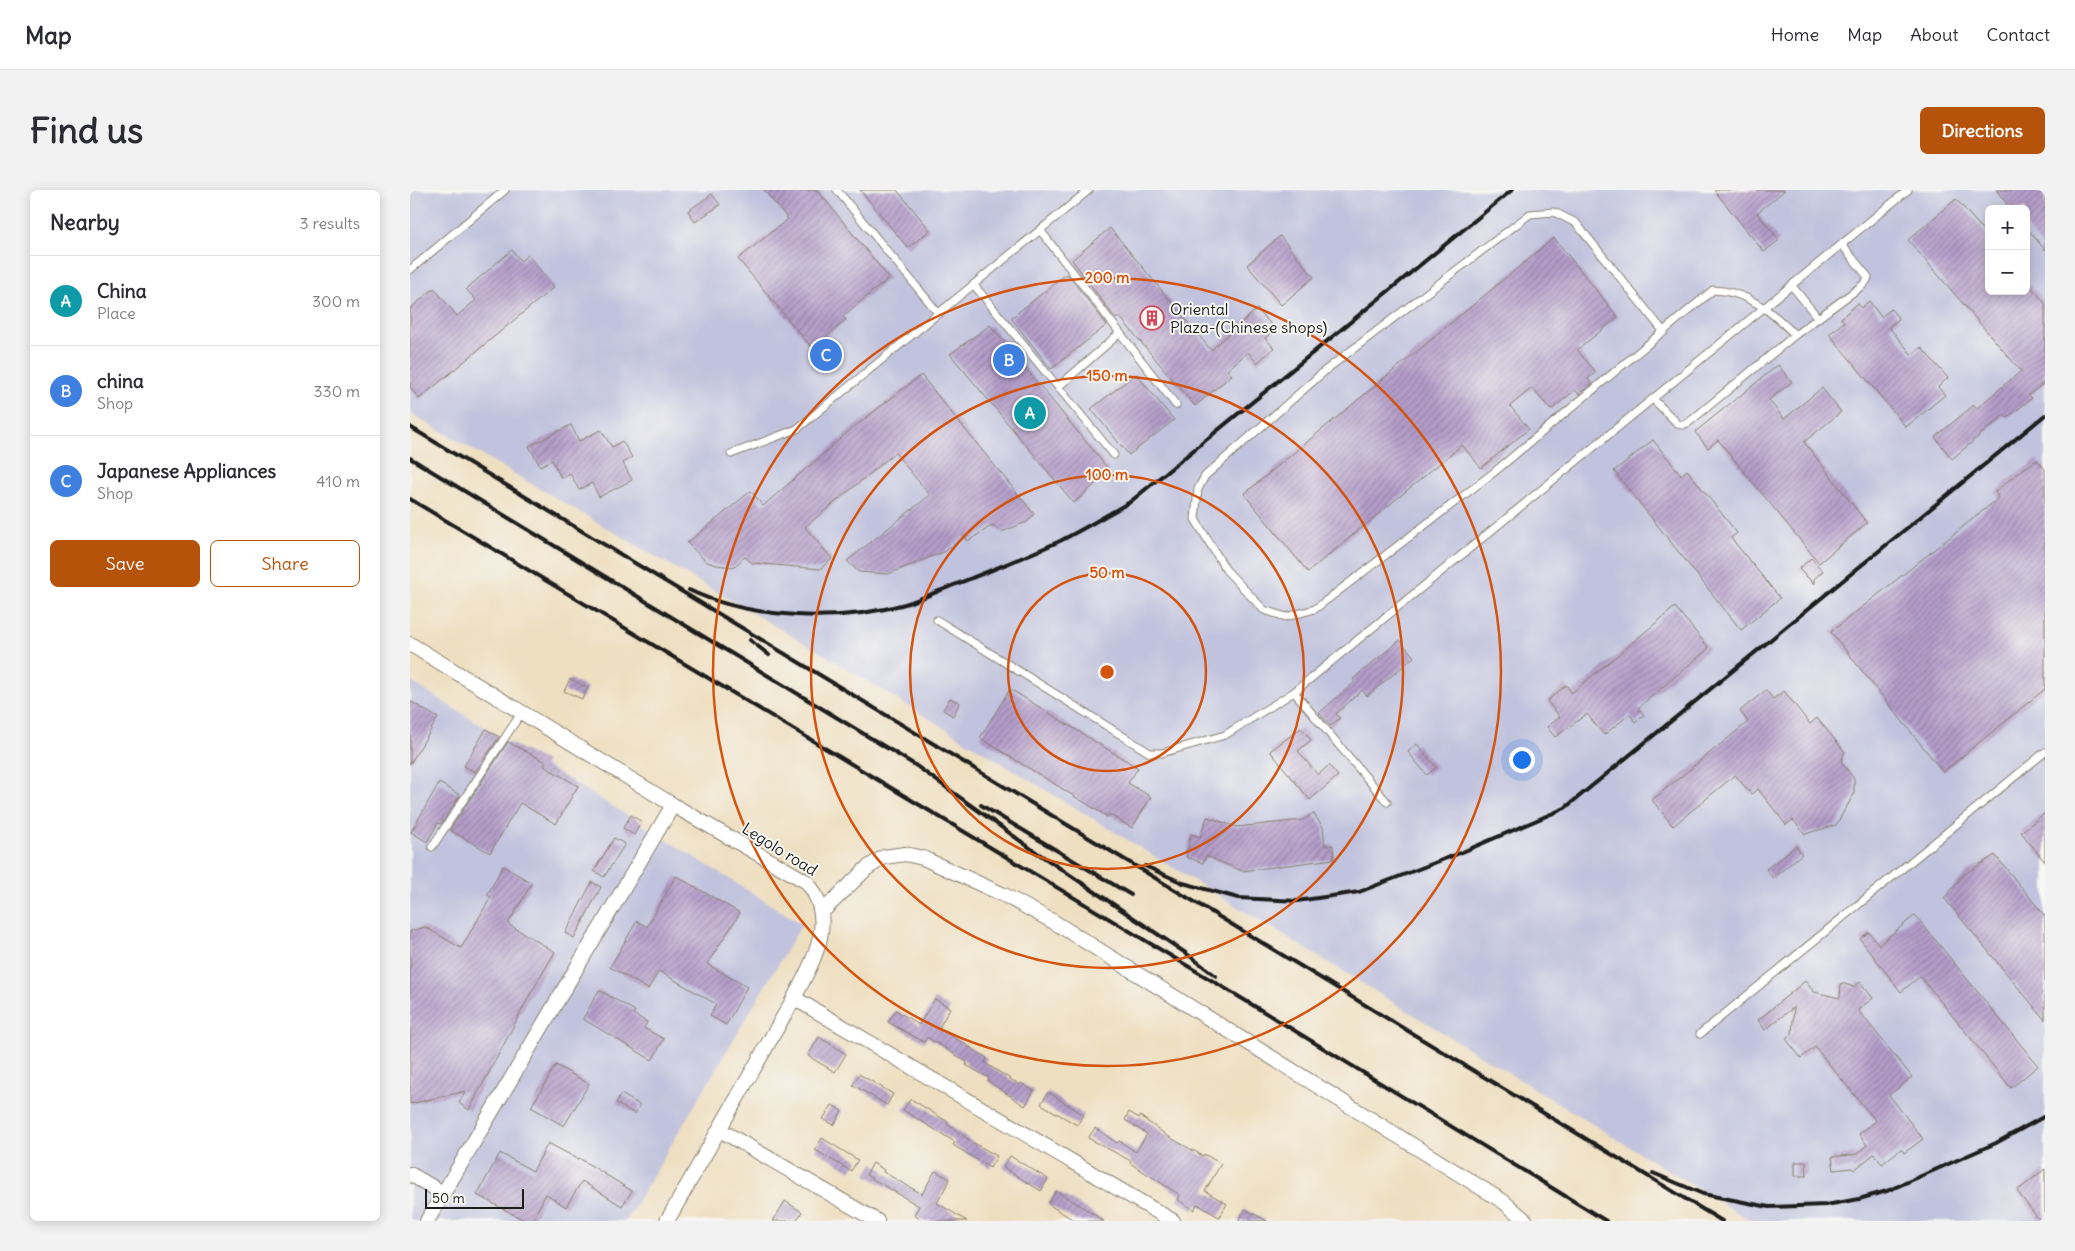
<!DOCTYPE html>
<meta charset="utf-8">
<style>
:root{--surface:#fff;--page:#f2f2f3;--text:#2b2b33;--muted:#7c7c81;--line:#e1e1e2;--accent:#b45309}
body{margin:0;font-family:Delius,sans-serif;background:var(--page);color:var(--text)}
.controls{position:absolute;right:15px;top:15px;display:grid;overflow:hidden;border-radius:8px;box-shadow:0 2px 12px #0003}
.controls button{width:45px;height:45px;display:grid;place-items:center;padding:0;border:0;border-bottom:1px solid var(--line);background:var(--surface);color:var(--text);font:25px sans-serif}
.scale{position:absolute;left:15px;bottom:12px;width:99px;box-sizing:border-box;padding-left:5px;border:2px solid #1c1c1c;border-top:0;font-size:14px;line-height:18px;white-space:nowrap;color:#1c1c1c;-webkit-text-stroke:4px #f6f6f2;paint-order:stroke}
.you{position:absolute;left:1111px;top:569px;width:18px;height:18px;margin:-12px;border:4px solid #fff;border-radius:50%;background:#1a73e8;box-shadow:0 0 0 8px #1a73e833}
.badge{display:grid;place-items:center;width:32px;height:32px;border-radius:50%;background:var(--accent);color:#fff;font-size:16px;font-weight:700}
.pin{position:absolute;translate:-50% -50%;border:2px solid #fff;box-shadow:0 1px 5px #0006}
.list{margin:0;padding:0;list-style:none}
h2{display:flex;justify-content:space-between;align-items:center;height:65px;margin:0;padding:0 20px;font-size:21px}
h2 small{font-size:16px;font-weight:400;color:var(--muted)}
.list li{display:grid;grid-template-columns:32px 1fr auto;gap:15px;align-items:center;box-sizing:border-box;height:90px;padding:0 20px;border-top:1px solid var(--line)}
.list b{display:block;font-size:19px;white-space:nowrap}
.list p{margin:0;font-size:16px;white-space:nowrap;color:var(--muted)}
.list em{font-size:16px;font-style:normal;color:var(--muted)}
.actions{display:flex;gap:10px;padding:15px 20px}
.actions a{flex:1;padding:11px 0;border:1px solid var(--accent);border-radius:8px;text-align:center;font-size:18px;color:var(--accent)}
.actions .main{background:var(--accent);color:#fff}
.map{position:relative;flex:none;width:1635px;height:1031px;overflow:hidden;border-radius:8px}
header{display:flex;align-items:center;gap:30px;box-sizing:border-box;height:70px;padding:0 25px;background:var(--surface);border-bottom:1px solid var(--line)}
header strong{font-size:24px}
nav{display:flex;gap:28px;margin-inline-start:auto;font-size:18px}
.intro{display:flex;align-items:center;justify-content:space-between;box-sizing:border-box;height:120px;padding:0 30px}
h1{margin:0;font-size:35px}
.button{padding:12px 22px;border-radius:8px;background:var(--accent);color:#fff;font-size:18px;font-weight:700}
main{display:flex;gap:30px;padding:0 30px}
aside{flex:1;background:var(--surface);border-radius:8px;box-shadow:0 2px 12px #0003}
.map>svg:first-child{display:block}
.industrial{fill:#c1c2dd;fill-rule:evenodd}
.building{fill:url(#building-hatch)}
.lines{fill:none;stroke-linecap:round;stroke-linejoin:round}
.lane-casing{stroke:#867e6e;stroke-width:9}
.street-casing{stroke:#867e6e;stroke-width:16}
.lane{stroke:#fff;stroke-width:7}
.street{stroke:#fff;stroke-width:14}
.rail{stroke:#1c1c1c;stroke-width:4}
.ring{fill:none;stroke:#d4530e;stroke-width:2.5}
.labels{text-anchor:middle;stroke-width:4;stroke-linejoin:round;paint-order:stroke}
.poi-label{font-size:16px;fill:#1c1c1c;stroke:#f6f6f2;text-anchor:start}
.street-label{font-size:16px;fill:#1c1c1c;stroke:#f6f6f2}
.centre{fill:#d4530e;stroke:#f6f6f2;stroke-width:2.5}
.ring-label{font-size:15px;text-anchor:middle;font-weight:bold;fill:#d4530e;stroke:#f6f6f2;stroke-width:4;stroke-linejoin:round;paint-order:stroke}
</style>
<header>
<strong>Map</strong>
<nav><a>Home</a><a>Map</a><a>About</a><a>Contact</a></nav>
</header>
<div class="intro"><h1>Find us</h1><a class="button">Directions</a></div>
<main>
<aside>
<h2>Nearby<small>3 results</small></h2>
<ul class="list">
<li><span class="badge" style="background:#0f9aa8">A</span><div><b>China</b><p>Place</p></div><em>300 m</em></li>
<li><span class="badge" style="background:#3f7fe0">B</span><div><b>china</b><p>Shop</p></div><em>330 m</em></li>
<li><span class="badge" style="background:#3f7fe0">C</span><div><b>Japanese Appliances</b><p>Shop</p></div><em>410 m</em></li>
</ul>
<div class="actions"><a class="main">Save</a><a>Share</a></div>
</aside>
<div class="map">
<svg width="1635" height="1031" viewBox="0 0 1635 1031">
<defs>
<pattern id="building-hatch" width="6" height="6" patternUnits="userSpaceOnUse" patternTransform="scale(1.25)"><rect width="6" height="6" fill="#b49dc9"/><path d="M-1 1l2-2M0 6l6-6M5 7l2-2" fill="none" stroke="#927fa2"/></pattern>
</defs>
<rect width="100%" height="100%" fill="#f6f6f2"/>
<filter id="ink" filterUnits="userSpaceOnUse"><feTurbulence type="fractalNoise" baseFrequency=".02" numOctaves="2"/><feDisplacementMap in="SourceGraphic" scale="10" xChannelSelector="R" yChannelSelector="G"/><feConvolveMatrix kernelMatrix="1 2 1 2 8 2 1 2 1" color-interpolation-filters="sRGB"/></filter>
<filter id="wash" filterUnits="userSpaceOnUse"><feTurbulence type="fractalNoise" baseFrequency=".0096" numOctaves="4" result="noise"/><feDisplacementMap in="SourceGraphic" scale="20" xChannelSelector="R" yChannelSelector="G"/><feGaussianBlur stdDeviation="1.12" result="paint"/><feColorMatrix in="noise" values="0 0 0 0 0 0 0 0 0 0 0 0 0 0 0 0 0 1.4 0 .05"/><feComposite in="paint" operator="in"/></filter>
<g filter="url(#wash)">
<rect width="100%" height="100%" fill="#efdfc1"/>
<g class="industrial">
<path d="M0,0H1635V1031H1341L423,470L0,223ZM1579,19H1616V101H1579Z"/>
<polygon points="0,491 392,734 216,1031 0,1031"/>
</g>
<g id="blocks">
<g class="building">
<polygon points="354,0 407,0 479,88 433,126 436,130 402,158 328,69 378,29"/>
<polygon points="450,0 487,0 520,40 498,58"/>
<polygon points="1304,0 1375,0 1347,23 1369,50 1354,62"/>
<polygon points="1586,0 1635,0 1635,60 1616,37 1616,19 1601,19"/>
<polygon points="302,4 310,15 285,32 278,21"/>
<polygon points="1546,9 1579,47 1579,101 1616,101 1616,91 1635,113 1635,192 1619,205 1622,208 1597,228 1594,225 1542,269 1525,247 1564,215 1567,218 1611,181 1498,50"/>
<polygon points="700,38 801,160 847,119 865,139 855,148 864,158 847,173 838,162 817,180 822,185 785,216 709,126 706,129 662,70"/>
<polygon points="870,46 904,87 871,115 837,75"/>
<polygon points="1144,48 1208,127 1167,160 1186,182 1178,189 1182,194 1169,204 1165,200 1141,220 1122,198 1100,216 1119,239 1071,278 1052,255 898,382 834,304"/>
<polygon points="102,60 111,71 118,65 144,97 9,209 0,197 0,119 24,98 47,126 66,110 56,99"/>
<polygon points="657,84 697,135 641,179 601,128"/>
<polygon points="1459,111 1471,127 1481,119 1489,129 1479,137 1502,165 1511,157 1538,188 1528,197 1535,205 1496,237 1419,144 1434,132 1431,128 1448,113 1451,118"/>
<polygon points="580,135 700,281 664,313 540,164"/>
<polygon points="1368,175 1382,192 1359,210 1374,229 1412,198 1431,222 1394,252 1457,333 1409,373 1308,250 1298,258 1285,242"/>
<polygon points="726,184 764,230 719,265 681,219"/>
<polygon points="511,185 624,324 617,332 591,342 583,335 558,351 554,346 536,361 478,384 449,382 437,371 520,305 485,263 395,337 422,369 410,379 342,373 335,367 324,377 306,375 297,372 277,353 341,301 353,316 444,237"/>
<polygon points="161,235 169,251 191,240 202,257 212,251 222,267 213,273 222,290 189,307 182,293 169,300 160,283 151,288 142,270 130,276 119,256"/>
<polygon points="1243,250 1271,285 1277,280 1327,343 1321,348 1370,408 1331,440 1204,281"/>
<polygon points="1627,270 1635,279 1635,499 1533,582 1421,442 1589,308 1585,302 1606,284"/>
<polygon points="1401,368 1413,381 1404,389 1404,394 1389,379"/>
<polygon points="1265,417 1299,458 1228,518 1234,525 1225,532 1220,524 1194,545 1177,524 1145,547 1137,537 1150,527 1137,511 1156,495 1162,503"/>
<polygon points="990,450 1004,467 957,506 952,500 926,524 930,528 921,536 909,523 945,492 943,489"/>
<polygon points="160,489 178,498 172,509 154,501"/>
<polygon points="600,499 728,578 718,593 741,607 722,638 699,624 698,627 570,548"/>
<polygon points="1356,500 1363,509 1374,501 1400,534 1407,528 1435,562 1431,571 1444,589 1444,604 1426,635 1395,644 1383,630 1376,635 1348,599 1341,604 1325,585 1263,636 1242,610 1338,532 1330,521"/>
<polygon points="540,508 550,513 543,526 533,520"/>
<polygon points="0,511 28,528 0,574"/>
<polygon points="891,538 901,550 888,561 908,585 919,575 928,586 900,610 860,561"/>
<polygon points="76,539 89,547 65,582 54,576"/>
<polygon points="98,552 136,572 134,576 168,596 146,634 110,613 80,663 40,640"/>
<polygon points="1007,554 1026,577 1017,585 998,562"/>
<polygon points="29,593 50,605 31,634 28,633 17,652 1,642"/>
<polygon points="903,623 913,637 915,656 923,655 924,669 832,681 796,666 793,673 776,667 781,644 790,647 797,627 827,637 893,630"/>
<polygon points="1635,623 1635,672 1611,642"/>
<polygon points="221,625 232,632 224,645 213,638"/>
<polygon points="204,648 215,654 194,687 184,681"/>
<polygon points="1386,656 1392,664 1363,688 1356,679"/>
<polygon points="1585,665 1635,726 1635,830 1534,708 1556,683"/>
<polygon points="93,676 122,693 98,734 145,762 121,803 59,920 49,913 56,901 0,914 0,741 15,737 51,758 81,707 77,705"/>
<polygon points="266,686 330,723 297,774 337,797 316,835 300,826 306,814 249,781 238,799 200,777 227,731 237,737"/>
<polygon points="182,692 191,697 164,748 155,743"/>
<polygon points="1505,725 1628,876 1601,898 1510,786 1491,802 1450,749 1459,742 1469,755"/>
<polygon points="1395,791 1404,802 1430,808 1431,793 1444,797 1450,792 1463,808 1448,820 1502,887 1479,905 1513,949 1494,963 1491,959 1472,974 1464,964 1444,980 1442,978 1424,980 1422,967 1447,964 1457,955 1449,944 1466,931 1405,857 1391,868 1376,849 1382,844 1384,817 1355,840 1348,830"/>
<polygon points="189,800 225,821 223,824 237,832 234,838 254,849 242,870 173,829"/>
<polygon points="525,809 540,818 529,838 577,868 575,873 610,895 611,893 624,901 615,916 578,891 579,888 556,875 557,872 517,847 514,852 478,832 486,820 509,835"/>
<polygon points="409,847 436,864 425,882 398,866"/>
<polygon points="146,875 179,894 154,936 121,917"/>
<polygon points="449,884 483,904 477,915 443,895"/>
<polygon points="638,902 674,925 667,935 631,914"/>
<polygon points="211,904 230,915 225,924 206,913"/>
<polygon points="501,909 538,932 537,934 562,952 587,966 580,978 543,955 545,952 493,920"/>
<polygon points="422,915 432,921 424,935 413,929"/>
<polygon points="719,922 729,928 730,926 759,947 793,966 794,964 811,974 795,1001 817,1014 809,1027 787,1014 784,1020 768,1010 770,1005 720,973 721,971 678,948 685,938 707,953 709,951 726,962 737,944 715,930"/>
<polygon points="412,948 448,970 441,981 405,960"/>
<polygon points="138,953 168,969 169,968 222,1001 212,1016 172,991 156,1017 136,1004 122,1031 116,1031 67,1005 90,963 123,981"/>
<polygon points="600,966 638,989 631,1001 593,977"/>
<polygon points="1385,972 1396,972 1397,986 1385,986"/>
<polygon points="463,973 474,980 473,982 512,1004 525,981 540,989 527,1013 557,1031 513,1031 504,1025 509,1016 456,985"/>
<polygon points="1635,979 1635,1031 1630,1031 1607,1001"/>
<polygon points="646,1001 671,1016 694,1031 666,1031 652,1023 638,1014"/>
<polygon points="375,1011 392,1022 386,1031 363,1031"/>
<polygon points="835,1019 857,1031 828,1031"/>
</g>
</g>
</g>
<g filter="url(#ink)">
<use href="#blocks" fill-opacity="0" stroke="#867e6e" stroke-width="1"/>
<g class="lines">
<g class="lane-casing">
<g id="lane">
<polyline points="427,0 529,124"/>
<polyline points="630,40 766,215"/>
<polyline points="0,80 95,0"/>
<polyline points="564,95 704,265"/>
<polyline points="1382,96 1408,128"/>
<path d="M1254,142L1166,33L1144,22L1120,24L917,179L795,286L788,299L785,329L816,380L854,420L876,427L905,419L1083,283L1303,100C1337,101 1361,121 1385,145"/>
<polyline points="648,197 710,143"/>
<polyline points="1243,209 1268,234 1272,235 1278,233 1385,145 1453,95 1457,90 1458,87 1432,55"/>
<polyline points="321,264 387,239 679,0"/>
<polyline points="527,430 740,563 752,563 815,545 884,502 1498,0"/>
<polyline points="884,502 977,612"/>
<polyline points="22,657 112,522"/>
<polyline points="1290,844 1635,562"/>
</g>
</g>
<g class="street-casing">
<g id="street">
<path d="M0,454L263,615L397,692C428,731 403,771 384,808L257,1031"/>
<polyline points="412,722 457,678 474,667 495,664 513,668 594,705 644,732 1094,1012 1116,1031"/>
<polyline points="384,808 763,1031"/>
<polyline points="310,940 467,1031"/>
<polyline points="0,984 33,1003"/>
<polyline points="17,1031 263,615"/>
</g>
</g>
<use href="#lane" class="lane"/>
<use href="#street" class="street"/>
<g class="rail">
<polyline points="0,237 1312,1031"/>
<polyline points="0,268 505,575 623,660 777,764 806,786"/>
<polyline points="0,309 841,814 1196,1031"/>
<path d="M279,400C340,429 430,433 495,414C512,409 528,401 544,395C580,381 615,367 650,351C674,339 697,325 720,312L1102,0"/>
<polyline points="340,450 359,465"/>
<polyline points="571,615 721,705"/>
<polyline points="735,676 773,693 828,708 887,711 949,702 1050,663 1155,618 1635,225"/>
<polyline points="1243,983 1293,1004 1359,1017 1416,1015 1449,1009 1477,1001 1586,953 1635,926"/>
</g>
</g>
</g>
<g class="ring">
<circle cx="697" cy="482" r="99"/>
<circle cx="697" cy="482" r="197"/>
<circle cx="697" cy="482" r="296"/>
<circle cx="697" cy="482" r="394"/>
</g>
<defs>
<g id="building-ring" transform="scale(1.25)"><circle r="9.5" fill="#f6f6f2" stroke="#d1495b" stroke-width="1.5"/><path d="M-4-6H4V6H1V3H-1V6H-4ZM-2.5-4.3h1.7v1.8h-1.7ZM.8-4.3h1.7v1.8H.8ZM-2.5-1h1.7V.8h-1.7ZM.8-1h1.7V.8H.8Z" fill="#d1495b"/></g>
</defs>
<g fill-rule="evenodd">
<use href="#building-ring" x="742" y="128"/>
</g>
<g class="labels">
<g class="poi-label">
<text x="760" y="125">Oriental<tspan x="760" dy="18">Plaza-(Chinese shops)</tspan></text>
</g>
<g class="street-label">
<text transform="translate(370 659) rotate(32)" y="6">Legolo road</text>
</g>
</g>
<circle cx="697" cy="482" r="8" class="centre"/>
<g class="ring-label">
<text x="697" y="93">200 m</text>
<text x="697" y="191">150 m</text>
<text x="697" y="290">100 m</text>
<text x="697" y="388">50 m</text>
</g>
</svg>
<div class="controls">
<button>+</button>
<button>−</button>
</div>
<div class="scale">50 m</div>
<div class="you"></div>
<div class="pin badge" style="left:620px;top:223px;background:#0f9aa8">A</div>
<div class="pin badge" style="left:599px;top:170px;background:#3f7fe0">B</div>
<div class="pin badge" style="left:416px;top:165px;background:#3f7fe0">C</div>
</div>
</main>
